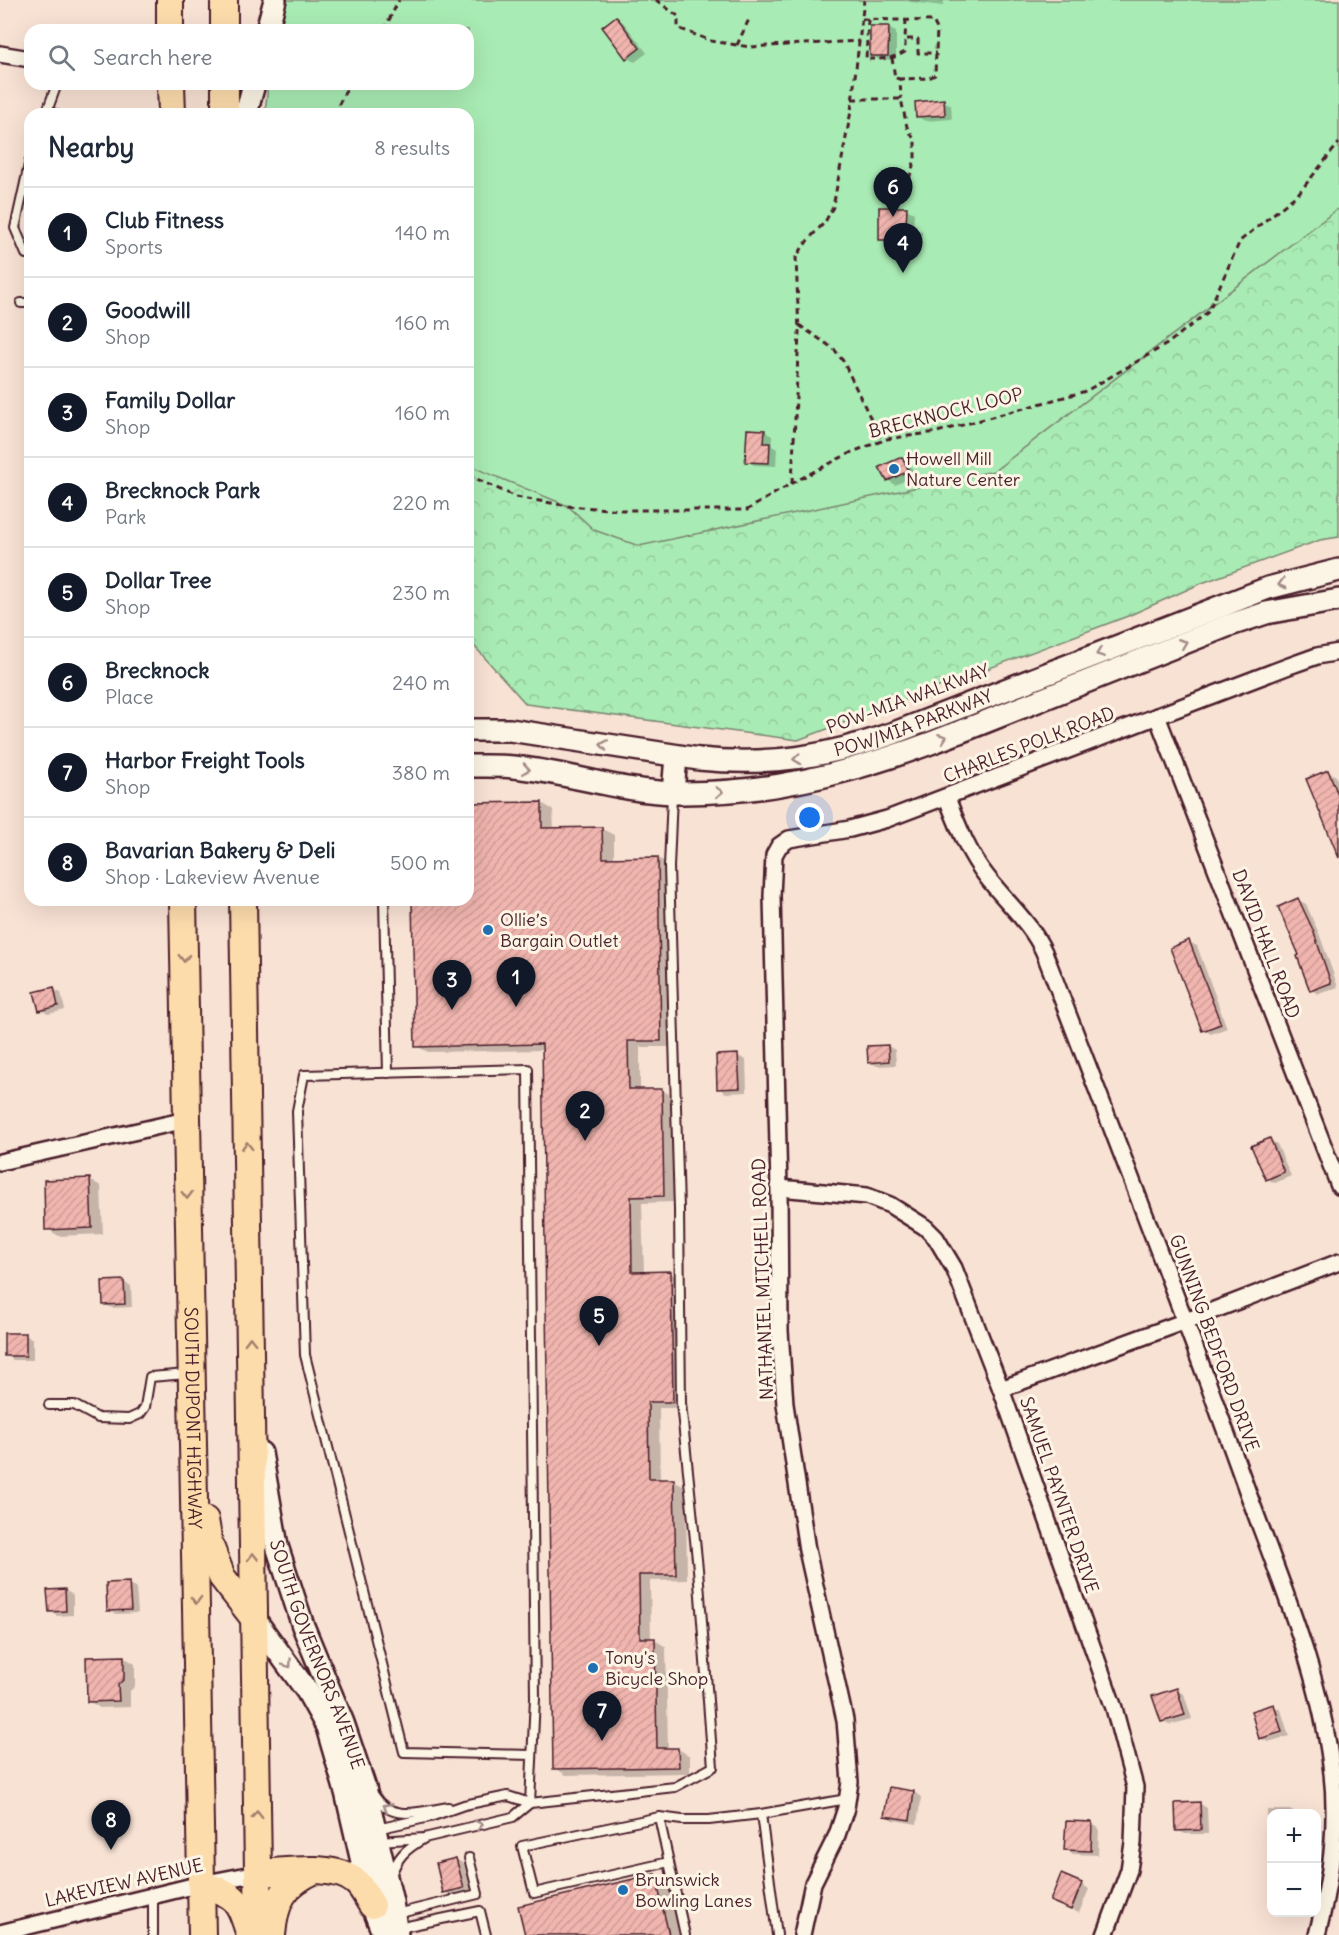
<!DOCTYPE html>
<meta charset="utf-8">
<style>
:root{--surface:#fff;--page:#f2f2f3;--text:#1f2937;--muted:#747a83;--line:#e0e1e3;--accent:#111827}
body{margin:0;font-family:Delius,sans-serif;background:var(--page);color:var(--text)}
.controls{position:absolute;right:18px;bottom:18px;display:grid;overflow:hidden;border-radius:12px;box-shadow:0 6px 24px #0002}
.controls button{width:54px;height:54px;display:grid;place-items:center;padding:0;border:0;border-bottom:2px solid var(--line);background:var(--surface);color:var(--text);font:30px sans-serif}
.you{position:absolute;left:810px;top:818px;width:21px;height:21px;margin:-15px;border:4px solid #fff;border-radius:50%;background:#1a73e8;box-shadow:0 0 0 9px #1a73e833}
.badge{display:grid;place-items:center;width:39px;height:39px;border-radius:50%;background:var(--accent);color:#fff;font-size:20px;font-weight:700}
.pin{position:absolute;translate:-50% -50px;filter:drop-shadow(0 2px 3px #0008)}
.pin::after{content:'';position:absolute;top:32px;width:21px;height:18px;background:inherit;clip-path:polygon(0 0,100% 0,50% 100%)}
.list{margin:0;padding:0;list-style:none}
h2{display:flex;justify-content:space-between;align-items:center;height:78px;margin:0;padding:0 24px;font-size:26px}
h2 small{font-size:20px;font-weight:400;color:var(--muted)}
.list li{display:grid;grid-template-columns:39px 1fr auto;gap:18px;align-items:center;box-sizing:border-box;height:90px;padding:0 24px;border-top:2px solid var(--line)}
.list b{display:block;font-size:22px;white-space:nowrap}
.list p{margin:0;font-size:20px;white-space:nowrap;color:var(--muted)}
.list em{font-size:20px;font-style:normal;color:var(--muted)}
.icon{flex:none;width:33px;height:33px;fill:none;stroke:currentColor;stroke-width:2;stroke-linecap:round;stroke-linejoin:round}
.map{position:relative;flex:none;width:1339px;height:1935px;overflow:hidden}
.search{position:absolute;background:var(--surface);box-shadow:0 6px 24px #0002;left:24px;top:24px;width:450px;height:66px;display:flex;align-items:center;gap:15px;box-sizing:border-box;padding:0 21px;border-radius:18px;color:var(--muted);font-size:22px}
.panel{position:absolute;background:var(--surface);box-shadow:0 6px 24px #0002;left:24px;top:108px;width:450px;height:798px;border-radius:18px}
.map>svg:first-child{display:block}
.green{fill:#a9ebb4;stroke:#7a8570;stroke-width:1.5}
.forest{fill:url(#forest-crowns);stroke:#7a8570;stroke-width:1.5}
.shadow{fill:#0003}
.building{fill:url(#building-hatch);stroke:#4a1f2b;stroke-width:1.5}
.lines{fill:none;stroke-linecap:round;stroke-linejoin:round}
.service-casing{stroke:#4a1f2b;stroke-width:12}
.minor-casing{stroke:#4a1f2b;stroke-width:20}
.secondary-casing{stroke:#4a1f2b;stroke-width:26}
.trunk-casing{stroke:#4a1f2b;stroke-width:30}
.path{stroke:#4a1f2b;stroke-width:3;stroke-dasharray:6 4.5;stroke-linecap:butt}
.service{stroke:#fcf5e5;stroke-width:8}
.minor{stroke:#fcf5e5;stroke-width:15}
.secondary{stroke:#fcf5e5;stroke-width:21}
.trunk{stroke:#fddcac;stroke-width:26}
.oneway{stroke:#a38a88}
.oneway2{stroke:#a47e6c}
.poi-dot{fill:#1f6fb2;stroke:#fcf5e5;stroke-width:2}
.labels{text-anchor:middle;stroke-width:6;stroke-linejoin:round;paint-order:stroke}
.street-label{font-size:18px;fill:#4a1f2b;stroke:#fcf5e5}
.poi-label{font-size:18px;fill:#4a1f2b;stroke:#fcf5e5;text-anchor:start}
</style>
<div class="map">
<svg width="1339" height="1935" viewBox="0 0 1339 1935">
<defs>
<pattern id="forest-crowns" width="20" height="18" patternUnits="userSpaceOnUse" patternTransform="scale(1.5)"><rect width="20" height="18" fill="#a9ebb4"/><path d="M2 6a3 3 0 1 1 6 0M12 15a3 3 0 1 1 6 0" fill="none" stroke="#93c99b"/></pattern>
<pattern id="building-hatch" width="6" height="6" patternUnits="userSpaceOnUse" patternTransform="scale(1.5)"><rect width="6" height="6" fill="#f0b5ae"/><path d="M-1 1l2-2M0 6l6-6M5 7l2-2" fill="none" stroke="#cf9b96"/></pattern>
</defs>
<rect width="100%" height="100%" fill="#f8e2d4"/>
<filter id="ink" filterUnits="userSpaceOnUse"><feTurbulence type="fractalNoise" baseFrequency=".0167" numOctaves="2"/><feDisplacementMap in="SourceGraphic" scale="12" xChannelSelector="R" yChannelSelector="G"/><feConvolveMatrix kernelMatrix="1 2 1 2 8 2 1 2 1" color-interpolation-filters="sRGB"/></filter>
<g filter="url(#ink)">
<polygon class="green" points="287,0 1339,0 1339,432 468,622 468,114 265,114 268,84 468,84 468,30 280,30"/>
<polygon class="forest" points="1339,208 1339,537 1320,540 1202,583 1128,616 798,740 526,704 468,639 468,465 568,506 594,530 639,546 994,471"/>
<g class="shadow">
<polygon points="907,0 944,0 943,6 911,2"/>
<polygon points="616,18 623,22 647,53 635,62 627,58"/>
<polygon points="888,28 896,32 896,59 879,60 872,55"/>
<polygon points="944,101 951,105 952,119 925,121 917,116"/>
<polygon points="906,209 914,213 913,228 922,232 922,244 888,244 881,239"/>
<polygon points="765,432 772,436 772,446 777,449 776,466 754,465 747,461"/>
<polygon points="901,459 909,463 916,476 895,485 888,480"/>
<polygon points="1328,772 1336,776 1339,785 1339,858"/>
<polygon points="542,803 553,810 554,829 602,829 614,835 614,859 658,858 670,865 673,1047 640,1047 640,1091 662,1090 674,1097 675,1202 642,1203 644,1273 670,1273 682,1280 684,1408 659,1408 660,1480 674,1480 686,1487 687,1580 650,1581 651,1640 655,1640 666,1647 668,1750 678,1749 690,1756 690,1773 566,1775 555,1768 544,1050 428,1052 416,1046 414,900 468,900 468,804"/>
<polygon points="1298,900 1306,904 1320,936 1338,987 1319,994 1311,990 1301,956"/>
<polygon points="1189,942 1197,946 1227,1028 1211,1034 1204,1030"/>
<polygon points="53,989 61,993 65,1010 48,1014 41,1010"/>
<polygon points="888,1046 895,1050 896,1065 877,1066 869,1062"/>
<polygon points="738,1056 746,1060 747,1092 726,1093 719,1088"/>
<polygon points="1270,1140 1277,1144 1291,1176 1275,1183 1267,1179"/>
<polygon points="90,1180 101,1186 103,1234 59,1236 47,1229"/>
<polygon points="124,1282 131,1286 132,1307 112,1308 104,1304"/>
<polygon points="25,1335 33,1339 33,1360 13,1360 6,1355"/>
<polygon points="129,1584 136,1588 138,1613 116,1614 109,1610"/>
<polygon points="65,1590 73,1595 73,1615 57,1616 50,1611 49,1591"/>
<polygon points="124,1657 135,1664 135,1686 130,1691 130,1707 100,1708 88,1701"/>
<polygon points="1176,1690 1184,1694 1192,1719 1169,1725 1162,1721"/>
<polygon points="1273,1706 1281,1710 1289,1736 1268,1742 1260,1738"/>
<polygon points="890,1789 914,1792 921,1797 917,1824 893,1820 886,1816"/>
<polygon points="1199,1803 1207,1808 1208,1834 1185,1834 1177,1830"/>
<polygon points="1267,1810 1290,1810 1297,1814 1272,1814 1272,1837 1267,1835"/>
<polygon points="1067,1823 1092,1824 1099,1828 1098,1855 1073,1854 1066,1850"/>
<polygon points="456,1859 464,1864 471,1892 452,1896 445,1892"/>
<polygon points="655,1876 671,1885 682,1935 527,1935"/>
<polygon points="1081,1884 1089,1889 1079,1913 1052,1901"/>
</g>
<g class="building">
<polygon points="616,16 640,48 626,59 602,27"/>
<polygon points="870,26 889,26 888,56 870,56"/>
<polygon points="944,99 945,115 916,117 915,102"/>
<polygon points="879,207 907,207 906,227 915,227 915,240 879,240"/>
<polygon points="747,429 765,430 764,443 770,443 769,463 745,462"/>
<polygon points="902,457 909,471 887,481 879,467"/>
<polygon points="1328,770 1339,797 1339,858 1306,779"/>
<polygon points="542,802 542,828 602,827 603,858 658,857 661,1041 628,1041 629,1089 662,1089 664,1196 631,1197 632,1272 671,1271 673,1402 648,1402 649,1479 674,1479 676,1575 639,1575 640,1638 655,1638 657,1748 678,1748 679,1767 553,1769 542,1044 415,1047 412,900 468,900 468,803"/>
<polygon points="1298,898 1313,930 1331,983 1310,991 1297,956 1299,955 1278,907"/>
<polygon points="1189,940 1221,1024 1202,1031 1170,948"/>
<polygon points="54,987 58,1006 39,1011 34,992"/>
<polygon points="888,1045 889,1061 868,1063 867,1046"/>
<polygon points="738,1054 740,1088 717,1089 716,1055"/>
<polygon points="1270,1138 1284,1172 1266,1180 1251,1146"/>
<polygon points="90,1178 92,1228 45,1230 44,1180"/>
<polygon points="124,1280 125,1304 103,1305 102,1281"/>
<rect x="4" y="1333" width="22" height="23"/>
<polygon points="129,1582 131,1610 107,1611 106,1583"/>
<polygon points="65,1589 66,1611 49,1612 47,1590"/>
<polygon points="124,1656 124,1679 118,1685 119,1701 87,1702 86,1657"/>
<polygon points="1177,1688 1185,1715 1161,1722 1152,1696"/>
<polygon points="1274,1704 1282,1732 1259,1739 1251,1711"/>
<polygon points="889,1787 914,1791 910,1820 884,1816"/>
<polygon points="1200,1802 1201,1830 1176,1831 1175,1803"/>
<polygon points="1066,1821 1092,1822 1091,1851 1064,1850"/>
<polygon points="456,1858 464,1888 443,1893 436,1863"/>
<polygon points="655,1874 669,1935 525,1935 518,1906"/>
<polygon points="1061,1874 1082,1883 1071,1910 1050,1901"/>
</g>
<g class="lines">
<g class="service-casing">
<g id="service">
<polyline points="47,112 56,114"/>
<polyline points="46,114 57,84"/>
<polyline points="30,160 15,228 26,254 30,254"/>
<polyline points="21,303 30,303"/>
<polyline points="384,900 388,1073"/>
<polyline points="49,1405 74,1405 98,1418 129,1419 140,1414 145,1407 150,1377 187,1374"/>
<path d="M374,1795C391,1823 421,1811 448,1807"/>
<polyline points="761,1814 777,1935"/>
<polyline points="659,1817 685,1935"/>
<polyline points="377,1829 430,1817 464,1805 508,1796 530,1803 675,1787 713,1767 698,1569 681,1403 679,1209 669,867 672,795"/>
<polyline points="379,1841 424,1838 513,1817 530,1803 535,1698 528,1069 304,1075 297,1111 305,1355 404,1752 532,1755"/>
<polyline points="669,1862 534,1893 522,1846 659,1817 682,1820 709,1820 761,1814 847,1799"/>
<path d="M391,1876C397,1857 406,1849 423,1839"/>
<polyline points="153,1896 153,1935"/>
<polyline points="396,1914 478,1894 469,1858"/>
<polyline points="398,1928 480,1911 486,1935"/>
</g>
</g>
<g class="minor-casing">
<g id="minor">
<polyline points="0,54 30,59"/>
<polyline points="1157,716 1339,1186"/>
<path d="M947,798C958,826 968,853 987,877C1006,902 1031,923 1044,952C1112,1128 1180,1304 1244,1482C1277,1574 1319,1668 1331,1765C1339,1822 1331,1880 1317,1935"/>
<polyline points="0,1162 186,1120"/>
<polyline points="779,1188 867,1196 890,1205 925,1227 936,1238 954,1268 1001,1389 1114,1708 1135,1787 1133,1843 1129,1870 1105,1935"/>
<polyline points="1001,1389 1186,1321 1339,1262"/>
<polyline points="0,1933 201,1884 258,1873"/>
<polyline points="802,1935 813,1883 837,1835 846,1808 850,1782 845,1720 807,1550 785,1404 780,1331 779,1188 772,896 774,855 779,846 789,839 850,829 887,819 1289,666 1317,656 1339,652"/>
</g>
</g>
<g class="secondary-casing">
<g id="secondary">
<polyline points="267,30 275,0"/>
<polyline points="246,114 254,84"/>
<path id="s1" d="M468,730H510L699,759C769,766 827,757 894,733L1268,588L1339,570"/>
<path d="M468,766C486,766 505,765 522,768C573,774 623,792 675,793C804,795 903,755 1020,708C1089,681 1158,653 1227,626L1266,613L1339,600"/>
<polyline points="673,793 676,756"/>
<path id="s2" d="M261,1453L277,1546L303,1626L343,1723L365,1788L392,1902L397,1935"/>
<polyline points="253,1617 307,1691 327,1727 346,1792 372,1905 384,1935"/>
</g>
</g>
<g class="trunk-casing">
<g id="trunk">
<polyline points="170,0 170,30"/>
<polyline points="224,0 224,30"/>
<polyline points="171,84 172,114"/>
<polyline points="225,84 225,114"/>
<path id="s3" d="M183,900L202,1935"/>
<polyline points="243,900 259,1935"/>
<polyline points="205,1520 209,1543 222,1577 253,1617"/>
<path d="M258,1873C285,1872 335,1863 356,1882C363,1888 367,1898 372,1905"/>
<path d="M201,1884C238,1896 238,1898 250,1935"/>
<path d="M272,1935C275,1900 283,1885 315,1870"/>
</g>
</g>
<g class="path">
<polyline points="656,0 678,16 678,28 711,41 750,47 859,41"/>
<polyline points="862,19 933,21 937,29 935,75 929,78 900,79 901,99"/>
<path d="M868,20L866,59C881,59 891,60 905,52V39"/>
<polyline points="906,20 905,39 918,39 918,53 936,53"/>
<polyline points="384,30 399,0"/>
<polyline points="737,45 750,17"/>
<polyline points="892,58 895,78 900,79"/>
<polyline points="852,99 901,99 907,127 915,141 915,159 909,179"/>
<polyline points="334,114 349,84"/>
<polyline points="799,325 834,349 843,361 882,442"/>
<polyline points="468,475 516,497 568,506 623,510 747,510 792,483 852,452 887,439 937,432 1086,391 1167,344 1208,312 1240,241 1298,194 1339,143"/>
<polyline points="792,483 799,333 796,257 808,240 825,222 833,207 851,111 864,0"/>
</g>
<use href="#service" class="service"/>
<use href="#minor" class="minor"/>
<use href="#secondary" class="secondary"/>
<use href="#trunk" class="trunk"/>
</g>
<defs><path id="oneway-chevron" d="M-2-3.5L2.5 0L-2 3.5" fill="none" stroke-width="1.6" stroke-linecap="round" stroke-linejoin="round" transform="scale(1.5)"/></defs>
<g class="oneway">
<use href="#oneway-chevron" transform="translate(1282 584) rotate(164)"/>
<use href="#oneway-chevron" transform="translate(1183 643) rotate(-22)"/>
<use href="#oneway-chevron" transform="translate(1100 653) rotate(159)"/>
<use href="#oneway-chevron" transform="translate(943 738) rotate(-21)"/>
<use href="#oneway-chevron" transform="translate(604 745) rotate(-171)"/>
<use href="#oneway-chevron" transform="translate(797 759) rotate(173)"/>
<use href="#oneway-chevron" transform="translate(526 769) rotate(9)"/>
<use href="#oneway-chevron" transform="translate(719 792) rotate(-2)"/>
<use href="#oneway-chevron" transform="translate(288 1664) rotate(55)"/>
<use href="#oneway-chevron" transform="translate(387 1807) rotate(-148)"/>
<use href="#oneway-chevron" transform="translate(479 1825) rotate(-13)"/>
</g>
<g class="oneway2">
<use href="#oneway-chevron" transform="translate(184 958) rotate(89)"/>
<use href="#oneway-chevron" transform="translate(247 1146) rotate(-91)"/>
<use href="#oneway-chevron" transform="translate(187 1195) rotate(89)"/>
<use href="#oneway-chevron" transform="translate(250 1341) rotate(-91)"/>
<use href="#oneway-chevron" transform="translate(253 1557) rotate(-91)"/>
<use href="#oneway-chevron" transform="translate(196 1600) rotate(89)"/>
<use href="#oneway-chevron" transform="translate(257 1815) rotate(-91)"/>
</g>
</g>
<g class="poi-dot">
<circle cx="894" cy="469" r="6"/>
<circle cx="488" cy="930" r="6"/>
<circle cx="593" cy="1668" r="6"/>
<circle cx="623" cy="1890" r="6"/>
</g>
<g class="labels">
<g class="street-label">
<text transform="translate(946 413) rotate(-14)" y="6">BRECKNOCK LOOP</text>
<text transform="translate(908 699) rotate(-20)" y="6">POW-MIA WALKWAY</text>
<text dy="6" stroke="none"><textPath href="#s1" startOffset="453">POW/MIA PARKWAY</textPath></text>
<text transform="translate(1029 745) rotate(-21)" y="6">CHARLES POLK ROAD</text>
<text transform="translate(1266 944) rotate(69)" y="6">DAVID HALL ROAD</text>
<text transform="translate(763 1279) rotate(-92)" y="6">NATHANIEL MITCHELL ROAD</text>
<text transform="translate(1214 1343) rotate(70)" y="6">GUNNING BEDFORD DRIVE</text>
<text dy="6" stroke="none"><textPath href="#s3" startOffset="518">SOUTH DUPONT HIGHWAY</textPath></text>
<text transform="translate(1059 1495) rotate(71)" y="6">SAMUEL PAYNTER DRIVE</text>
<text dy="6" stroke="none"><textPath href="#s2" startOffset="210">SOUTH GOVERNORS AVENUE</textPath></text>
<text transform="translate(124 1883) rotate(-13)" y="6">LAKEVIEW AVENUE</text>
</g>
<g class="poi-label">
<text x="906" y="465">Howell Mill<tspan x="906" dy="21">Nature Center</tspan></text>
<text x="500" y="926">Ollie’s<tspan x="500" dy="21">Bargain Outlet</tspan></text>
<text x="605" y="1664">Tony's<tspan x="605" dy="21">Bicycle Shop</tspan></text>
<text x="635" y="1886">Brunswick<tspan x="635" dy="21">Bowling Lanes</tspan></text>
</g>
</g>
</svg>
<div class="controls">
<button>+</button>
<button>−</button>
</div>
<div class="you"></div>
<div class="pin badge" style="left:516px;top:1007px">1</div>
<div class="pin badge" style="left:585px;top:1141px">2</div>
<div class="pin badge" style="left:452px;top:1010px">3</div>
<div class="pin badge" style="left:903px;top:273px">4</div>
<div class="pin badge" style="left:599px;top:1346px">5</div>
<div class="pin badge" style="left:893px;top:217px">6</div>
<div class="pin badge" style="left:602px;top:1741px">7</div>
<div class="pin badge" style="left:111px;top:1850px">8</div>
<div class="search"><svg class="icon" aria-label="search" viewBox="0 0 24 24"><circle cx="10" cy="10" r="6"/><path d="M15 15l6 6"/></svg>Search here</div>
<section class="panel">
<h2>Nearby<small>8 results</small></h2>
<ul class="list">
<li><span class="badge">1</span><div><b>Club Fitness</b><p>Sports</p></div><em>140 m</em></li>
<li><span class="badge">2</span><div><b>Goodwill</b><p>Shop</p></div><em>160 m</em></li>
<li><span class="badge">3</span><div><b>Family Dollar</b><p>Shop</p></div><em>160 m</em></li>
<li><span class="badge">4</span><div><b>Brecknock Park</b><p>Park</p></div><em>220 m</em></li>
<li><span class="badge">5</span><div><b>Dollar Tree</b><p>Shop</p></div><em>230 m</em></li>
<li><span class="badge">6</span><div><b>Brecknock</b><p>Place</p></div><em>240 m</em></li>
<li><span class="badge">7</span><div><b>Harbor Freight Tools</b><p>Shop</p></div><em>380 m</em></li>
<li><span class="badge">8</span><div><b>Bavarian Bakery &amp; Deli</b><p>Shop · Lakeview Avenue</p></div><em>500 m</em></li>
</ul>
</section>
</div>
